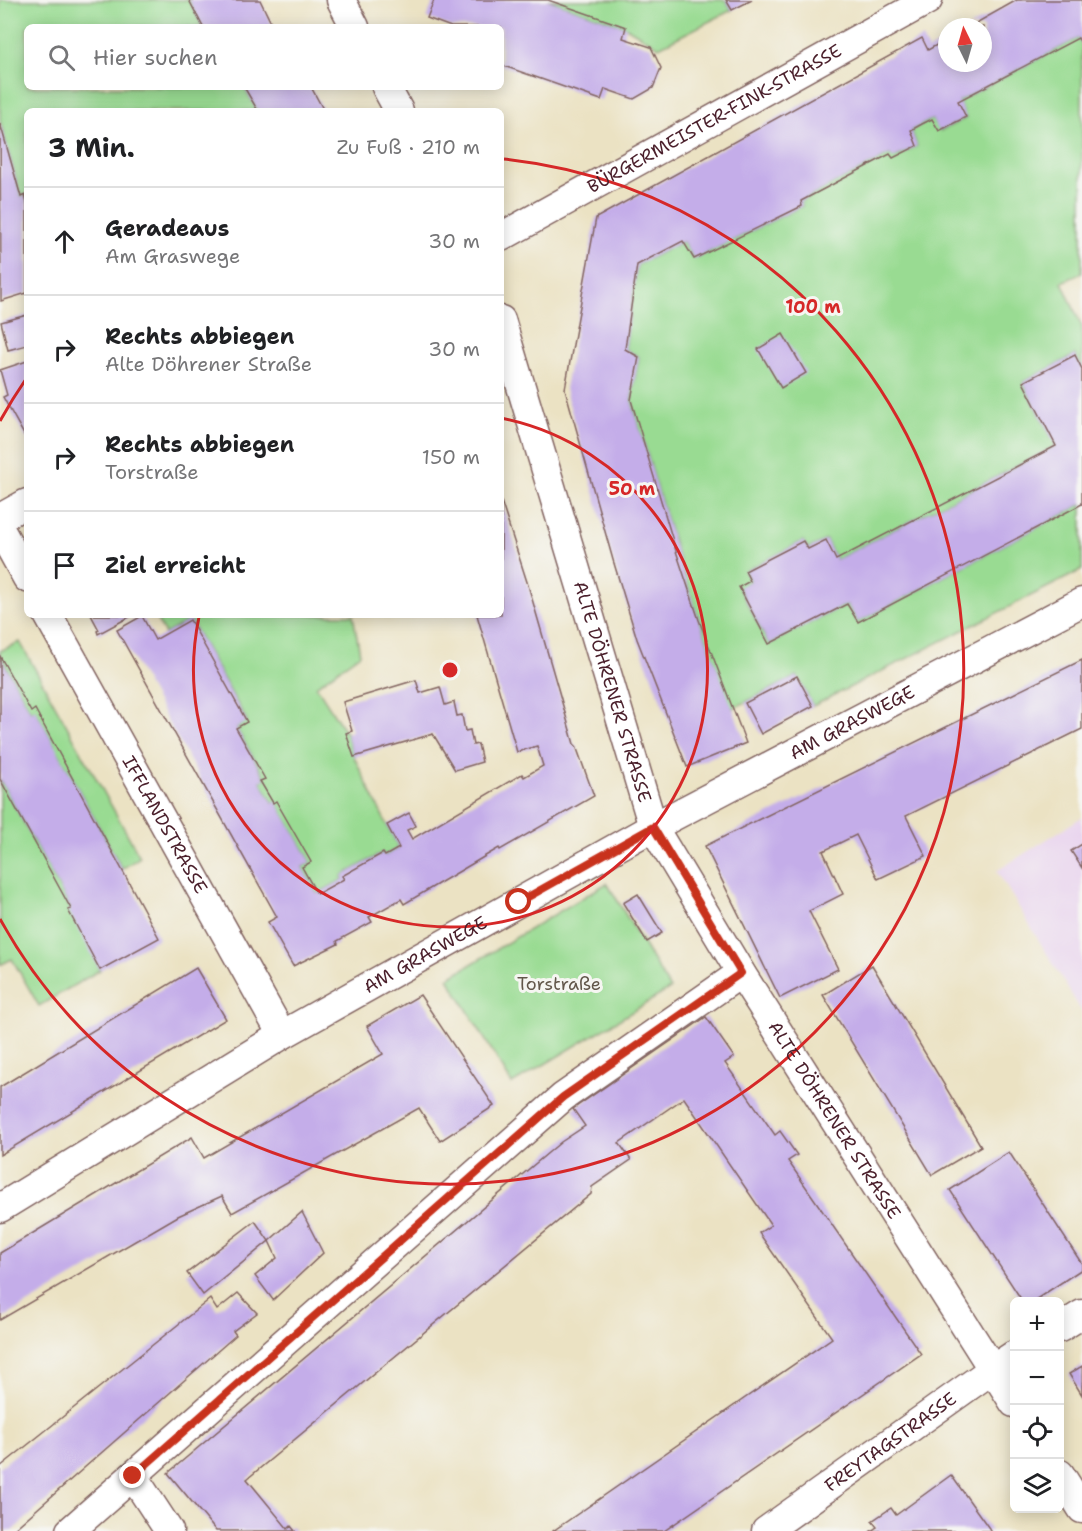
<!DOCTYPE html>
<html lang="de">
<meta charset="utf-8">
<style>
:root{--surface:#fff;--page:#f2f2f2;--text:#202124;--muted:#757577;--line:#e0e0e0}
body{margin:0;font-family:"Shantell Sans",sans-serif;background:var(--page);color:var(--text)}
.controls{position:absolute;right:18px;bottom:18px;display:grid;overflow:hidden;border-radius:9px;box-shadow:0 3px 15px #0003}
.controls button{width:54px;height:54px;display:grid;place-items:center;padding:0;border:0;border-bottom:2px solid var(--line);background:var(--surface);color:var(--text);font:30px sans-serif}
.compass{position:absolute;left:938px;top:18px;width:54px;height:54px;border-radius:50%;background:var(--surface);box-shadow:0 3px 15px #0003;rotate:355deg}
.stop{position:absolute;width:18px;height:18px;margin:-14px;border:4px solid #c8321e;border-radius:50%;background:#fff}
.stop.end{background:#c8321e;border-color:#fff;box-shadow:0 2px 6px #0008}
.list{margin:0;padding:0;list-style:none}
h2{display:flex;justify-content:space-between;align-items:center;height:78px;margin:0;padding:0 24px;font-size:26px}
h2 small{font-size:20px;font-weight:400;color:var(--muted)}
.list li{display:grid;grid-template-columns:39px 1fr auto;gap:18px;align-items:center;box-sizing:border-box;height:108px;padding:0 24px;border-top:2px solid var(--line)}
.list b{display:block;font-size:22px;white-space:nowrap}
.list p{margin:0;font-size:20px;white-space:nowrap;color:var(--muted)}
.list em{font-size:20px;font-style:normal;color:var(--muted)}
.icon{flex:none;width:33px;height:33px;fill:none;stroke:currentColor;stroke-width:2;stroke-linecap:round;stroke-linejoin:round}
.map{position:relative;flex:none;width:1082px;height:1531px;overflow:hidden}
.search{position:absolute;background:var(--surface);box-shadow:0 3px 15px #0003;left:24px;top:24px;width:480px;height:66px;display:flex;align-items:center;gap:15px;box-sizing:border-box;padding:0 21px;border-radius:9px;color:var(--muted);font-size:22px}
.panel{position:absolute;background:var(--surface);box-shadow:0 3px 15px #0003;left:24px;top:108px;width:480px;height:510px;border-radius:9px}
.map>svg:first-child{display:block}
.built{fill:#e8d2ee}
.green{fill:#99db92;stroke:#727d5e;stroke-width:1.5}
.building{fill:#c4ade9}
.lines{fill:none;stroke-linecap:round;stroke-linejoin:round}
.street-casing{stroke:#826360;stroke-width:31}
.street{stroke:#fff;stroke-width:28}
.route{stroke:#c8321e;stroke-width:8}
.ring{fill:none;stroke:#d62828;stroke-width:3}
.labels{text-anchor:middle;stroke-width:6;stroke-linejoin:round;paint-order:stroke}
.street-label{font-size:18px;fill:#4a1f2b;stroke:#f6f6f2}
.park-label{font-size:18px;fill:#62574a;stroke:#f6f6f2}
.centre{fill:#d62828;stroke:#f6f6f2;stroke-width:3}
.ring-label{font-size:18px;text-anchor:middle;font-weight:bold;fill:#d62828;stroke:#f6f6f2;stroke-width:6;stroke-linejoin:round;paint-order:stroke}
</style>
<div class="map">
<svg width="1082" height="1531" viewBox="0 0 1082 1531">
<rect width="100%" height="100%" fill="#f6f6f2"/>
<filter id="ink" filterUnits="userSpaceOnUse"><feTurbulence type="fractalNoise" baseFrequency=".0167" numOctaves="2"/><feDisplacementMap in="SourceGraphic" scale="12" xChannelSelector="R" yChannelSelector="G"/><feConvolveMatrix kernelMatrix="1 2 1 2 8 2 1 2 1" color-interpolation-filters="sRGB"/></filter>
<filter id="wash" filterUnits="userSpaceOnUse"><feTurbulence type="fractalNoise" baseFrequency=".008" numOctaves="4" result="noise"/><feDisplacementMap in="SourceGraphic" scale="24" xChannelSelector="R" yChannelSelector="G"/><feGaussianBlur stdDeviation="1.35" result="paint"/><feColorMatrix in="noise" values="0 0 0 0 0 0 0 0 0 0 0 0 0 0 0 0 0 1.4 0 .05"/><feComposite in="paint" operator="in"/></filter>
<g filter="url(#wash)">
<rect width="100%" height="100%" fill="#ebe2c3"/>
<polygon class="built" points="1082,817 1082,1012 997,871"/>
<g class="green">
<polygon points="0,0 189,0 203,27 27,27 27,87 244,87 258,111 27,111 27,203 25,195 21,197 0,121"/>
<polygon points="548,0 726,0 732,10 659,47 626,27"/>
<polygon points="1078,38 1082,45 1082,273 1062,282 1082,327 1082,369 1075,355 1023,382 1056,446 836,560 826,540 808,549 803,541 745,571 750,581 739,588 769,644 847,604 858,622 1082,504 1082,570 813,706 797,676 732,709 699,620 676,551 631,400 639,357 625,349 637,265 683,241 694,259 802,206 801,201 890,154 894,158 917,146 911,130 932,119 940,131 966,118 958,101"/>
<polygon points="154,615 353,615 360,654 316,686 346,733 354,757 387,825 399,848 385,856 382,853 342,876 344,879 317,894 302,867 311,862 276,802 273,803 260,781 265,778 236,728 247,721 190,620 165,634"/>
<polygon points="20,642 140,857 122,869 35,710 31,712 0,655 0,651"/>
<polygon points="0,779 71,909 100,970 39,1006 12,959 0,965"/>
<polygon points="607,883 670,989 512,1084 448,978"/>
</g>
<g id="blocks">
<g class="building">
<polygon points="189,0 260,0 273,27 203,27"/>
<polygon points="434,0 548,0 626,27 623,38 651,47 661,68 653,88 634,99 605,89 601,100 501,65 501,27 451,27 427,18"/>
<polygon points="726,0 752,0 732,10"/>
<polygon points="1017,0 1082,0 1082,45 1078,38 958,101 966,117 939,131 932,119 922,124 911,130 917,146 893,158 890,154 801,201 802,206 694,259 683,241 637,265 625,349 639,357 631,400 676,551 699,620 746,743 687,767 637,639 613,560 565,389 596,218 922,38 928,50 947,39 947,63 983,63 983,27 969,27"/>
<polygon points="244,87 311,87 324,111 258,111"/>
<polygon points="0,123 21,197 25,195 27,203 27,293 1,301"/>
<polygon points="27,315 27,345 8,350 1,322"/>
<polygon points="783,334 806,373 781,388 758,349"/>
<polygon points="1075,355 1082,369 1082,504 858,622 847,604 769,644 739,587 750,581 745,571 803,541 808,549 826,540 836,560 1056,446 1023,382"/>
<polygon points="27,361 27,440 3,397 7,395 0,370"/>
<polygon points="501,501 528,585 574,744 576,746 594,796 500,850 499,848 487,855 404,904 401,899 369,917 372,922 337,941 338,944 293,966 268,922 277,917 117,630 142,616 155,640 190,620 247,722 236,728 265,779 260,781 273,803 276,801 311,862 302,867 317,894 344,879 342,876 383,853 385,856 399,848 387,825 409,813 416,826 407,830 412,839 522,774 524,777 543,766 537,746 517,752 477,615 501,615"/>
<polygon points="91,615 133,615 98,634 97,631 99,630"/>
<polygon points="0,656 31,712 35,709 159,938 100,970 68,910 71,909 0,779"/>
<polygon points="1082,660 1082,729 906,816 926,856 878,879 856,835 823,851 843,894 809,911 838,969 780,998 705,846"/>
<polygon points="797,676 813,706 761,734 745,703"/>
<polygon points="416,680 420,693 440,687 445,705 454,702 457,716 462,715 465,731 470,730 473,745 478,744 482,762 455,770 433,734 354,757 346,733 352,731 343,702"/>
<polygon points="1082,844 1082,868 1071,851"/>
<polygon points="638,894 662,933 647,942 623,903"/>
<polygon points="872,965 981,1146 932,1175 823,995"/>
<polygon points="196,968 226,1019 0,1155 0,1087"/>
<polygon points="420,995 494,1106 440,1141 419,1108 232,1213 222,1196 178,1216 0,1320 0,1253 192,1137 204,1158 383,1054 367,1026"/>
<polygon points="706,1017 734,1057 725,1063 775,1135 780,1131 797,1155 788,1161 921,1354 664,1531 553,1531 832,1338 759,1233 771,1225 684,1098 619,1143 631,1160 592,1187 591,1194 247,1479 288,1529 291,1526 295,1531 216,1531 168,1473 561,1142 585,1126 573,1109"/>
<polygon points="1009,1152 1082,1264 1082,1269 1032,1302 1023,1302 950,1190"/>
<polygon points="302,1212 323,1253 273,1300 255,1276 277,1258 269,1241"/>
<polygon points="255,1221 269,1241 203,1295 187,1273"/>
<polygon points="238,1293 257,1313 233,1331 236,1335 12,1531 0,1531 0,1467 210,1299 217,1310"/>
<polygon points="1082,1366 1082,1395 1069,1374"/>
<polygon points="951,1475 991,1531 871,1531 877,1527 872,1521 891,1508 896,1515"/>
</g>
</g>
</g>
<g filter="url(#ink)">
<use href="#blocks" fill-opacity="0" stroke="#826360" stroke-width="1.5"/>
<g class="lines">
<g class="street-casing">
<g id="street">
<polyline points="341,0 355,27"/>
<polyline points="386,87 399,111"/>
<path id="s1" d="M501,237L928,0"/>
<path id="s2" d="M501,320L653,827L741,973L1014,1403"/>
<polyline points="0,518 27,503"/>
<polyline points="0,529 27,578"/>
<path id="s3" d="M48,615L282,1035"/>
<path id="s4" d="M0,1208L282,1035L519,902L653,827L1082,602"/>
<polyline points="1060,1328 1082,1314"/>
<polyline points="1060,1474 1082,1509"/>
<polyline points="133,1476 169,1531"/>
<polyline points="70,1531 563,1097 741,973"/>
<path id="s5" d="M766,1531L993,1369L1014,1355"/>
</g>
</g>
<use href="#street" class="street"/>
</g>
</g>
<g class="lines" filter="url(#ink)">
<polyline class="route" points="133,1476 563,1097 741,973 653,827 519,902"/>
</g>
<g class="ring">
<path d="M501 418A257 257 0 1 1 199 617"/>
<path d="M0 421A514 514 0 0 1 26 379M504 159A514 514 0 1 1 0 919"/>
</g>
<g class="labels">
<g class="street-label">
<text dy="6" stroke="none"><textPath href="#s1" startOffset="244">BÜRGERMEISTER-FINK-STRASSE</textPath></text>
<text dy="6" stroke="none"><textPath href="#s2" startOffset="388">ALTE DÖHRENER STRASSE</textPath></text>
<text dy="6" stroke="none"><textPath href="#s4" startOffset="981">AM GRASWEGE</textPath></text>
<text dy="6" stroke="none"><textPath href="#s3" startOffset="240">IFFLANDSTRASSE</textPath></text>
<text dy="6" stroke="none"><textPath href="#s4" startOffset="495">AM GRASWEGE</textPath></text>
<text dy="6" stroke="none"><textPath href="#s2" startOffset="874">ALTE DÖHRENER STRASSE</textPath></text>
<text dy="6" stroke="none"><textPath href="#s5" startOffset="153">FREYTAGSTRASSE</textPath></text>
</g>
<g class="park-label">
<text x="559" y="990">Torstraße</text>
</g>
</g>
<circle cx="450" cy="670" r="9" class="centre"/>
<g class="ring-label">
<text x="813" y="313">100 m</text>
<text x="632" y="495">50 m</text>
</g>
</svg>
<div class="controls">
<button>+</button>
<button>−</button>
<button><svg class="icon" aria-label="locate" viewBox="0 0 24 24"><circle cx="12" cy="12" r="6"/><path d="M12 2v4M12 18v4M2 12h4M18 12h4"/></svg></button>
<button><svg class="icon" aria-label="layers" viewBox="0 0 24 24"><path d="M12 4l9 5-9 5-9-5zM3 14l9 5 9-5"/></svg></button>
</div>
<svg class="compass" viewBox="-18 -18 36 36"><path d="M0-13l5 13h-10z" fill="#e53935"/><path d="M0 13l5-13h-10z" fill="#757577"/></svg>
<div class="stop" style="left:519px;top:902px"></div>
<div class="stop end" style="left:133px;top:1476px"></div>
<div class="search"><svg class="icon" aria-label="search" viewBox="0 0 24 24"><circle cx="10" cy="10" r="6"/><path d="M15 15l6 6"/></svg>Hier suchen</div>
<section class="panel">
<h2>3 Min.<small>Zu Fuß · 210 m</small></h2>
<ul class="list">
<li><svg class="icon" aria-label="ahead" viewBox="0 0 24 24"><path d="M12 20V5M6 11l6-6 6 6"/></svg><div><b>Geradeaus</b><p>Am Graswege</p></div><em>30 m</em></li>
<li><svg class="icon" aria-label="right" viewBox="0 0 24 24"><path d="M7 20v-9h11M14 6l5 5-5 5"/></svg><div><b>Rechts abbiegen</b><p>Alte Döhrener Straße</p></div><em>30 m</em></li>
<li><svg class="icon" aria-label="right" viewBox="0 0 24 24"><path d="M7 20v-9h11M14 6l5 5-5 5"/></svg><div><b>Rechts abbiegen</b><p>Torstraße</p></div><em>150 m</em></li>
<li><svg class="icon" aria-label="arrive" viewBox="0 0 24 24"><path d="M6 21V4h12l-3 4 3 4H6"/></svg><div><b>Ziel erreicht</b></div></li>
</ul>
</section>
</div>
